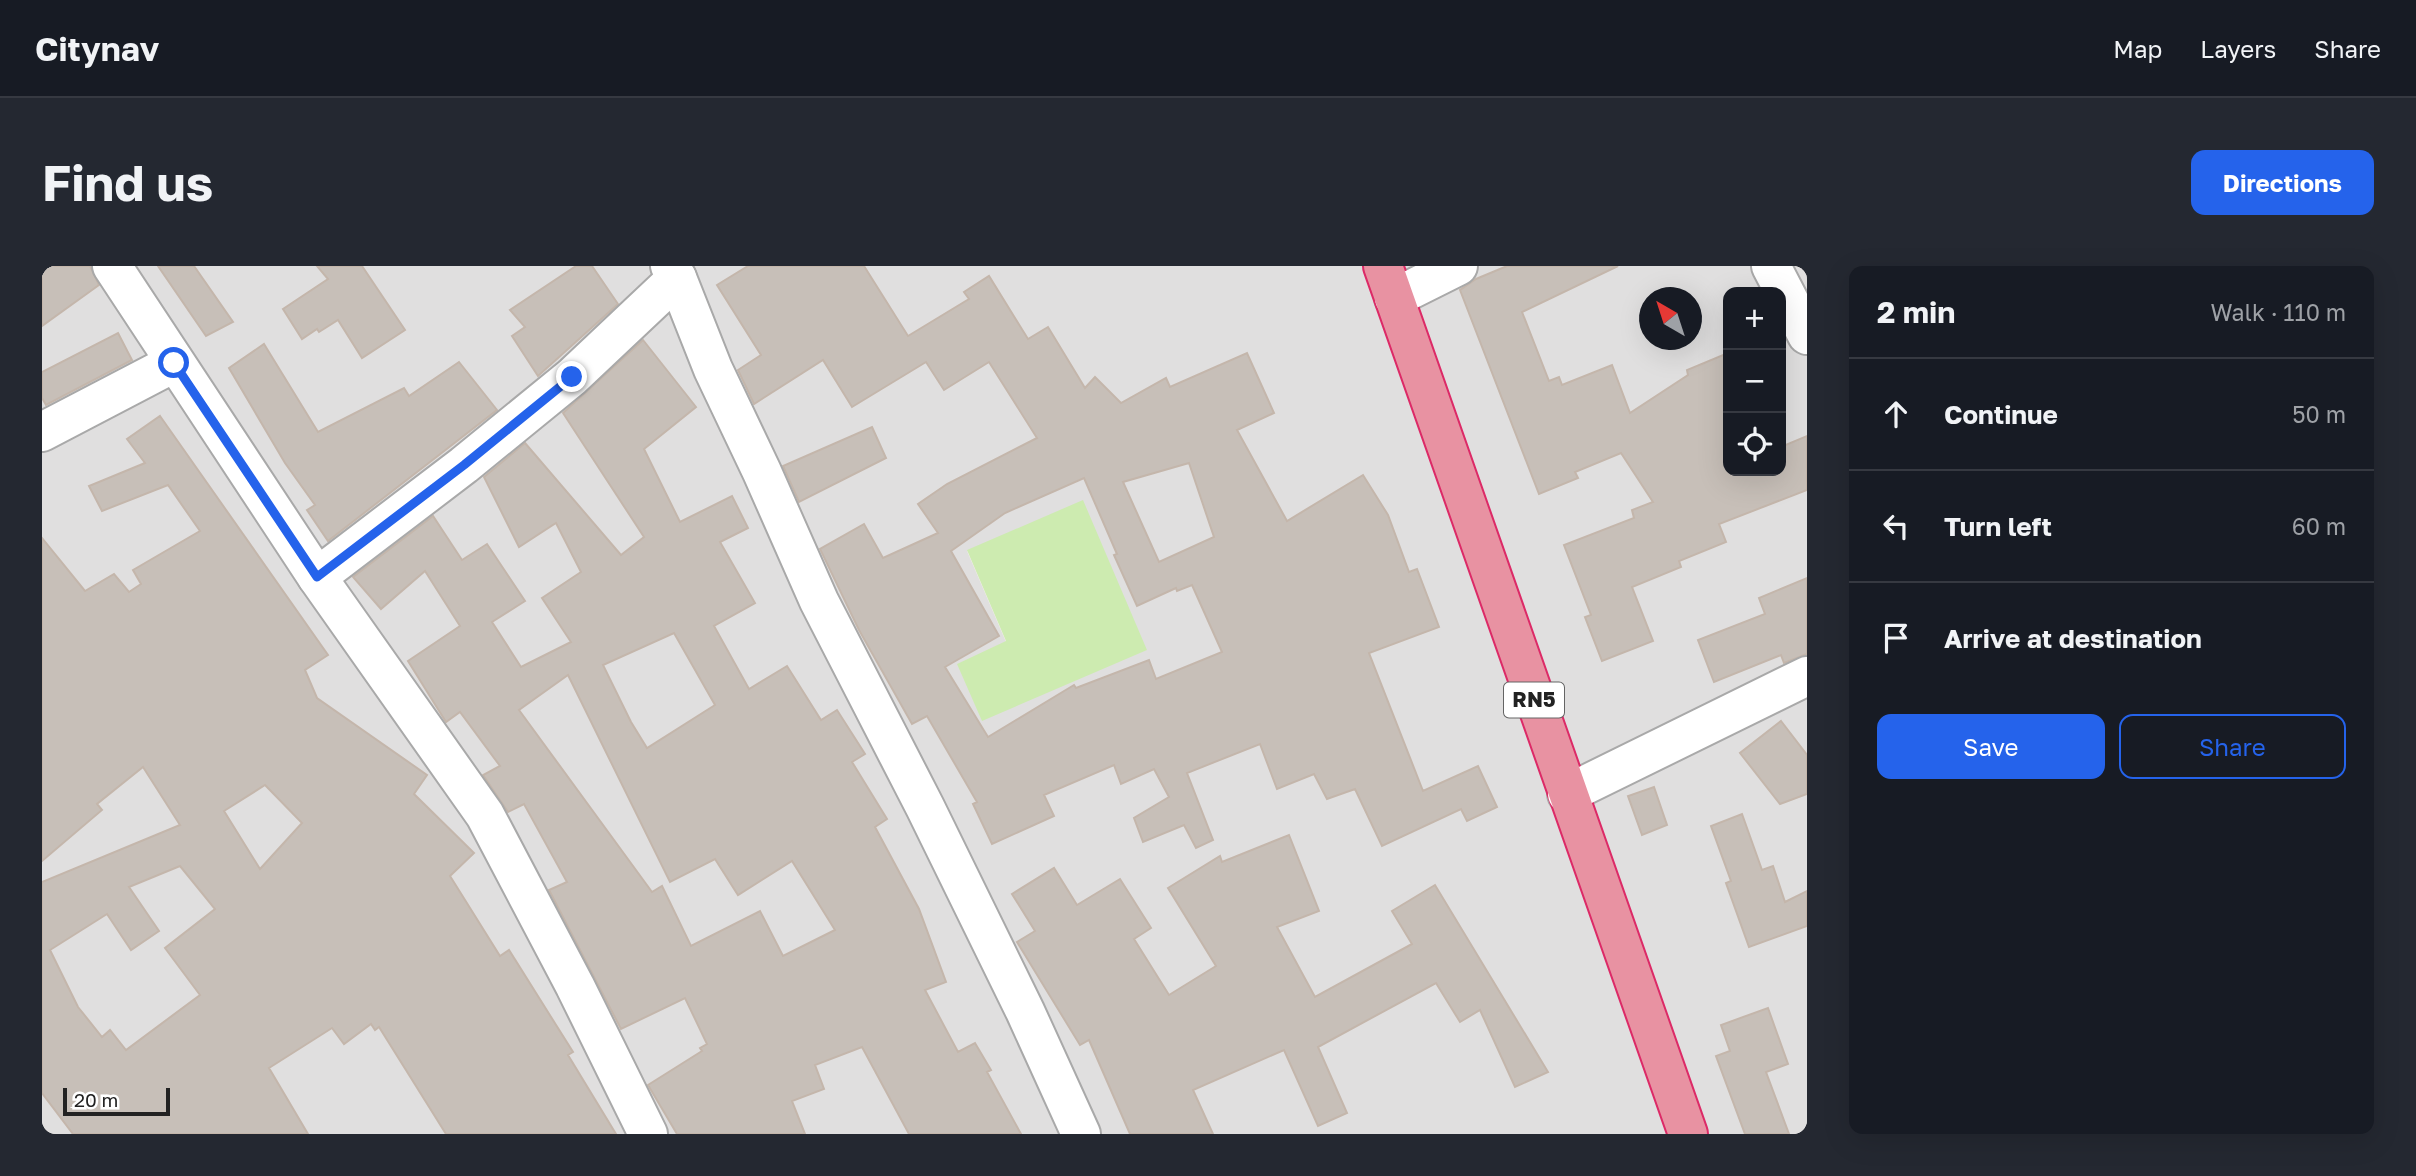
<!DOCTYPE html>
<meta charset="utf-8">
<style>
:root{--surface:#171b24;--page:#242831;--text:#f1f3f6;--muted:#9ea1a6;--line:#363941;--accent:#2563eb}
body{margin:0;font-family:"Golos Text",sans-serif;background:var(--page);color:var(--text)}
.controls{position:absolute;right:21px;top:21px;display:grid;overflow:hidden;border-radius:14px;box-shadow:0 7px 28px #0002}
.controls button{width:63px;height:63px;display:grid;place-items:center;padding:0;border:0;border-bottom:2px solid var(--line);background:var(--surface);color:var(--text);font:35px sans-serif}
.compass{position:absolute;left:1597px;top:21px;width:63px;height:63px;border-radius:50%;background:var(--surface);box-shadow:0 7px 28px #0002;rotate:321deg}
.scale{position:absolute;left:21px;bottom:18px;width:107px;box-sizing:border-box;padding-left:7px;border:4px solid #222;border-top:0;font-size:19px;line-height:24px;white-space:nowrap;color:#222;-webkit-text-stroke:5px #fff;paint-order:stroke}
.stop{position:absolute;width:21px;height:21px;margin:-16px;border:5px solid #2563eb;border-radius:50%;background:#fff}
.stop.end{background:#2563eb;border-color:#fff;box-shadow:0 2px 7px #0008}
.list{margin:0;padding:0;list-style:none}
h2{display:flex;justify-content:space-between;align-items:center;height:91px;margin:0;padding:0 28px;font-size:30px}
h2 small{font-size:23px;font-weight:400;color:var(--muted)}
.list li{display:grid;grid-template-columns:46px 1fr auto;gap:21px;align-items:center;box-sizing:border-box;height:112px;padding:0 28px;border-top:2px solid var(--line)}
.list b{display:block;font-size:26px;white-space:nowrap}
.list em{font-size:23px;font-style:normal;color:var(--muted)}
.actions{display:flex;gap:14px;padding:21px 28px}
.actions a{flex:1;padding:16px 0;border:2px solid var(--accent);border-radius:14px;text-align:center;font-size:24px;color:var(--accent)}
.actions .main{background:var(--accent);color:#fff}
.icon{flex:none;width:38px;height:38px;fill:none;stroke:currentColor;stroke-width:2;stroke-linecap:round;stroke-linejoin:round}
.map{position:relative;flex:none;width:1765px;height:868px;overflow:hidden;border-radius:14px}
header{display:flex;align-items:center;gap:42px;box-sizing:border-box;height:98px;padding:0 35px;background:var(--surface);border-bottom:2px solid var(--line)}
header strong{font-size:33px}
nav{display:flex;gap:38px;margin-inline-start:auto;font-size:24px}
.intro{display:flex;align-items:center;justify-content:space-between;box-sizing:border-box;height:168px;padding:0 42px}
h1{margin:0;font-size:49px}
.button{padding:18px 32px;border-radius:14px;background:var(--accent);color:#fff;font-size:24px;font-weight:700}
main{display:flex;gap:42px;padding:0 42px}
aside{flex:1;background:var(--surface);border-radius:14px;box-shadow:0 7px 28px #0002}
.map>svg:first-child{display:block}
.residential{fill:#e0dfdf;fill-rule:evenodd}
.grass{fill:#cdebb0}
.building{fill:#c7bfb8;stroke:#c4b6ab;stroke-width:2;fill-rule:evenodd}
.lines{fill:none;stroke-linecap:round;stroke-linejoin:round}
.minor-casing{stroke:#a9a9a9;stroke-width:42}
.highway-casing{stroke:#dc2a67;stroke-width:42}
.minor{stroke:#fff;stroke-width:38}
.highway{stroke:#e892a2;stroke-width:38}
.route{stroke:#2563eb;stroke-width:9}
.labels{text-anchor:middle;stroke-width:6;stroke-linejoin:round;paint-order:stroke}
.shield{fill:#fff;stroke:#646464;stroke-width:2}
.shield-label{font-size:21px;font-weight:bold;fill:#222}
</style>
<header>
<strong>Citynav</strong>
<nav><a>Map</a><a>Layers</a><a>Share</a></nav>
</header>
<div class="intro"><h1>Find us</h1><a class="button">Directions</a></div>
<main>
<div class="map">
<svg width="1765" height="868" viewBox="0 0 1765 868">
<rect width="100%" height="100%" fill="#f2efe9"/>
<path class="residential" d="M0,0H1765V868H0ZM1686,26H1739V205H1686ZM1608,32H1650V74H1608ZM925,285L1105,384L964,376Z"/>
<polygon class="grass" points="1041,234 1105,384 940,455 915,398 964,375 925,284"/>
<g class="building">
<polygon points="0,0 48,0 57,19 0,60"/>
<polygon points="116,0 152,0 191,56 164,70"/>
<polygon points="275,0 320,0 363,64 320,92 296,54 277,66 275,63 260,73 241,43 286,13"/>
<polygon points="534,0 550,0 576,38 496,110 470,70 483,61 468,44"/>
<path d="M706,0H822L866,70L927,33L922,26L947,10L986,73L1006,61L1043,122L1053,111L1079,137L1124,112L1128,121L1205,87L1232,147L1195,164L1245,255L1321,209L1346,249L1367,306L1375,303L1397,361L1327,387L1381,525L1436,500L1455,541L1425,555L1419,543L1340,580L1313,523L1285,533L1272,508L1235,523L1218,478L1145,507L1171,574L1154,582L1142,559L1101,576L1092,552L1127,531L1112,503L1079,518L1072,499L1002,529L1012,550L950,578L931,538L935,536L885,450L870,458L817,364L778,283L822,258L841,292L896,267L876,238L905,218L995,172L947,96L902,124L884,96L810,141L781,94L712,138L696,104L719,89L675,19ZM1147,197L1172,271L1117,296L1081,216ZM1042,212L1075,288L1072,289L1095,340L1134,322L1135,325L1150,319L1180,386L1114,413L1107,394L1034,422L1032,419L946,471L903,401L957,370L909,285L963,247Z"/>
<polygon points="1465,0 1576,0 1480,46 1507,115 1517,111 1520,119 1570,99 1588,147 1646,109 1645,104 1686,87 1686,205 1739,205 1739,181 1765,170 1765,224 1677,258 1684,276 1637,295 1639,301 1590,321 1611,375 1560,395 1543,351 1549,349 1522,279 1592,252 1590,244 1611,236 1579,187 1533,206 1536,212 1497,228 1418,24 1434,13"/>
<polygon points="76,67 90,94 4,139 0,132 0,106"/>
<path d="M601,74L654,141L602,183L638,256L690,230L706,262L678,276L713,337L672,360L707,423L745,400L779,454L795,444L823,488L810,496L845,553L833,561L877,643L904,716L883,724L916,786L933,777L949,804L945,806L979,868H867L820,781L773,799L782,823L750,835L763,868H635L606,819L660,785L658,782L665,778L643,732L579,763L507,624L525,616L482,538L466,546L441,509L458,500L418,446L404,456L366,395L418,360L383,305L339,343L311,311L391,250L420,294L445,278L483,335L450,356L479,401L529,376L500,332L539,306L514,257L477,281L442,211L483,177L579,289L602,271L521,147ZM632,367L673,439L605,482L589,456L561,399ZM526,409L628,616L673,593L696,629L750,595L793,664L741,690L718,645L649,680L620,620L610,626L477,444Z"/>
<polygon points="222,78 276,166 362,122 367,130 417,96 455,144 286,275 265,244 273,239 243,197 187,102"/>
<path d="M118,150L286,389L263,404L275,432L385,509L372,528L432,587L408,610L458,690L467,684L531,786L526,789L574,868H404L337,761L333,764L329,758L302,778L290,762L227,802L266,868H31L0,827V616L138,559L101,501L55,538L60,544L0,595V272L43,325L72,308L87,326L99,318L91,304L158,265L126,219L60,245L47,220L103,197L85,173ZM223,519L260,557L218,603L182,545ZM138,600L173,643L123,682L158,729L84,784L68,764L60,771L36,741L8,684L65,648L89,684L117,665L87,621Z"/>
<polygon points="830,161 844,192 757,236 741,200"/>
<polygon points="1765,312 1765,388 1742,397 1739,389 1672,416 1656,374 1723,348 1717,332"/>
<polygon points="1739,455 1765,489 1765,528 1738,538 1698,487"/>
<polygon points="1612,521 1625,559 1600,569 1586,530"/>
<polygon points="1700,548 1720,604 1731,600 1743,636 1765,625 1765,660 1707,681 1684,617 1689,615 1669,560"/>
<polygon points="1247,569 1277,645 1235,661 1273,731 1370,678 1350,645 1393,619 1506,806 1473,821 1438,744 1418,756 1394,717 1276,781 1305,847 1276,860 1242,784 1151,824 1171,868 1088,868 1047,774 1038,779 975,676 993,665 970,628 1012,602 1035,639 1078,613 1109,662 1092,673 1127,729 1174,700 1126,622 1178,590 1180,596"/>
<polygon points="1726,742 1746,798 1724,806 1747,868 1703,868 1674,790 1688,785 1679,759"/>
</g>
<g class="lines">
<g class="minor-casing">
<g id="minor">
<polyline points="70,0 275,311 443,549 533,720 606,868"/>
<polyline points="628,0 635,12 671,103 720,206 777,335 883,541 983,745 1039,868"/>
<polyline points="1729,0 1765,69"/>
<polyline points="1352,32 1416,0"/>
<polyline points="0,166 132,97"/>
<polyline points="275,311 422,199 530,111 635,12"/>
<polyline points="1525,528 1765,410"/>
</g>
</g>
<g class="highway-casing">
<polyline id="highway" points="1341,0 1646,868"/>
</g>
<use href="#minor" class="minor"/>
<use href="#highway" class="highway"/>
</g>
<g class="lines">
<polyline class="route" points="132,97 275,311 422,199 530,111"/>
</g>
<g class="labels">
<rect class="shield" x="1462" y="416.5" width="60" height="35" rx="5"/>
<g class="shield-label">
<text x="1492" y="441">RN5</text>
</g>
</g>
</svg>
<div class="controls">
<button>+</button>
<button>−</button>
<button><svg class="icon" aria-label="locate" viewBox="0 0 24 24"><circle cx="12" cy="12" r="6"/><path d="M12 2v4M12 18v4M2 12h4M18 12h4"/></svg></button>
</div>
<svg class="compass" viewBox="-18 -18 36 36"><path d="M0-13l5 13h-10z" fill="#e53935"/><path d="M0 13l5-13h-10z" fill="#9ea1a6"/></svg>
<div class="scale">20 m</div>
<div class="stop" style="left:132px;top:97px"></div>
<div class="stop end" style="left:530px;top:111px"></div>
</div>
<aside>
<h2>2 min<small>Walk · 110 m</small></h2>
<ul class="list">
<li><svg class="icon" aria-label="ahead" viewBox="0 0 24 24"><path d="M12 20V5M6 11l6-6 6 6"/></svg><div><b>Continue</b></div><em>50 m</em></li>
<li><svg class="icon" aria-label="left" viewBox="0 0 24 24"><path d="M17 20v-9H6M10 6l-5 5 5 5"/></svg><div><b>Turn left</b></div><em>60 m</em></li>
<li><svg class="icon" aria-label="arrive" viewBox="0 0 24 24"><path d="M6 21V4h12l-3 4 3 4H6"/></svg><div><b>Arrive at destination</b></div></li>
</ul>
<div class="actions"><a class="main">Save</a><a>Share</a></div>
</aside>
</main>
